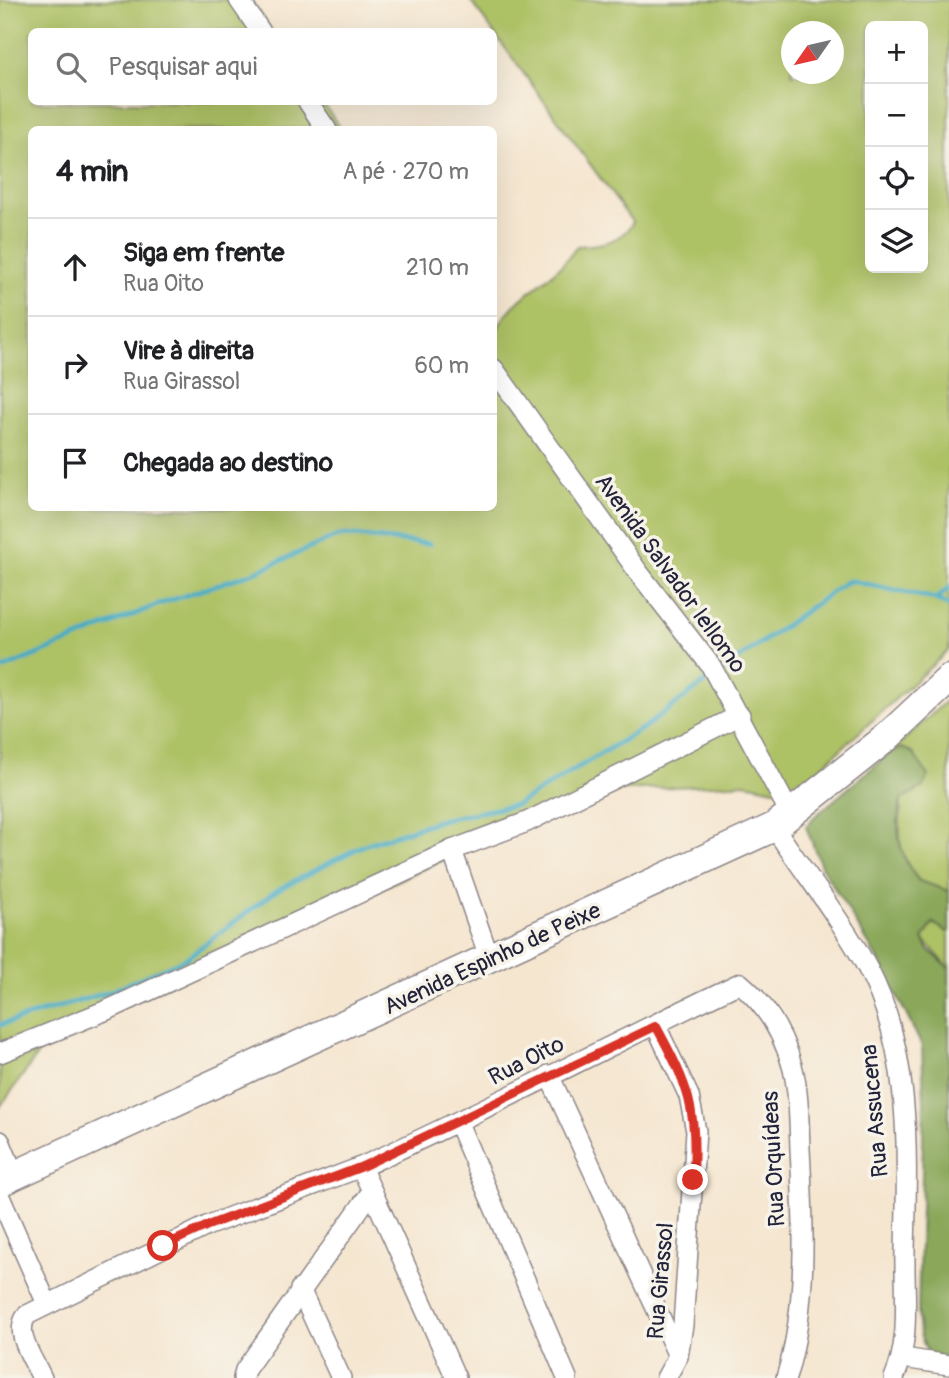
<!DOCTYPE html>
<html lang="pt">
<meta charset="utf-8">
<style>
:root{--surface:#fff;--page:#f2f2f2;--text:#202124;--muted:#757577;--line:#e0e0e0}
body{margin:0;font-family:Pangolin,sans-serif;background:var(--page);color:var(--text)}
.controls{position:absolute;right:21px;top:21px;display:grid;overflow:hidden;border-radius:10px;box-shadow:0 7px 28px #0002}
.controls button{width:63px;height:63px;display:grid;place-items:center;padding:0;border:0;border-bottom:2px solid var(--line);background:var(--surface);color:var(--text);font:35px sans-serif}
.compass{position:absolute;left:781px;top:21px;width:63px;height:63px;border-radius:50%;background:var(--surface);box-shadow:0 7px 28px #0002;rotate:236deg}
.stop{position:absolute;width:21px;height:21px;margin:-16px;border:5px solid #d93025;border-radius:50%;background:#fff}
.stop.end{background:#d93025;border-color:#fff;box-shadow:0 2px 7px #0008}
.list{margin:0;padding:0;list-style:none}
h2{display:flex;justify-content:space-between;align-items:center;height:91px;margin:0;padding:0 28px;font-size:30px}
h2 small{font-size:23px;font-weight:400;color:var(--muted)}
.list li{display:grid;grid-template-columns:46px 1fr auto;gap:21px;align-items:center;box-sizing:border-box;height:98px;padding:0 28px;border-top:2px solid var(--line)}
.list b{display:block;font-size:26px;white-space:nowrap}
.list p{margin:0;font-size:23px;white-space:nowrap;color:var(--muted)}
.list em{font-size:23px;font-style:normal;color:var(--muted)}
.icon{flex:none;width:38px;height:38px;fill:none;stroke:currentColor;stroke-width:2;stroke-linecap:round;stroke-linejoin:round}
.map{position:relative;flex:none;width:949px;height:1378px;overflow:hidden}
.search{position:absolute;background:var(--surface);box-shadow:0 7px 28px #0002;left:28px;top:28px;width:469px;height:77px;display:flex;align-items:center;gap:18px;box-sizing:border-box;padding:0 24px;border-radius:10px;color:var(--muted);font-size:26px}
.panel{position:absolute;background:var(--surface);box-shadow:0 7px 28px #0002;left:28px;top:126px;width:469px;height:385px;border-radius:10px}
.map>svg:first-child{display:block}
.green{fill:#adc165;stroke:#687250;stroke-width:2;fill-rule:evenodd}
.forest{fill:#8aa75a;stroke:#56644a;stroke-width:2}
.lines{fill:none;stroke-linecap:round;stroke-linejoin:round}
.stream{stroke:#44abc4;stroke-width:5}
.street-casing{stroke:#8c8486;stroke-width:22}
.secondary-casing{stroke:#8c8486;stroke-width:31}
.street{stroke:#fff;stroke-width:19}
.secondary{stroke:#fff;stroke-width:28}
.route{stroke:#d93025;stroke-width:9}
.labels{text-anchor:middle;stroke-width:7;stroke-linejoin:round;paint-order:stroke}
.street-label{font-size:23px;fill:#22223b;stroke:#f7f3e8}
</style>
<div class="map">
<svg width="949" height="1378" viewBox="0 0 949 1378">
<rect width="100%" height="100%" fill="#f7f3e8"/>
<filter id="ink" filterUnits="userSpaceOnUse"><feTurbulence type="fractalNoise" baseFrequency=".0143" numOctaves="2"/><feDisplacementMap in="SourceGraphic" scale="14" xChannelSelector="R" yChannelSelector="G"/><feConvolveMatrix kernelMatrix="1 2 1 2 8 2 1 2 1" color-interpolation-filters="sRGB"/></filter>
<filter id="wash" filterUnits="userSpaceOnUse"><feTurbulence type="fractalNoise" baseFrequency=".00686" numOctaves="4" result="noise"/><feDisplacementMap in="SourceGraphic" scale="28" xChannelSelector="R" yChannelSelector="G"/><feGaussianBlur stdDeviation="1.57" result="paint"/><feColorMatrix in="noise" values="0 0 0 0 0 0 0 0 0 0 0 0 0 0 0 0 0 1.4 0 .05"/><feComposite in="paint" operator="in"/></filter>
<g filter="url(#wash)">
<rect width="100%" height="100%" fill="#f5e6d0"/>
<g class="green">
<path d="M0,0H250L272,31L32,32V102H322L341,129L32,130V508H494V336C510,294 553,284 577,246C600,245 619,243 633,223L470,0H949V650L793,793L746,783L624,790L542,815L49,1039L0,1107ZM870,26H923V268H870ZM792,32H834V74H792Z"/>
<path d="M949,698V891L919,881C894,850 900,835 901,800C901,785 894,767 891,752Z"/>
<polygon points="933,923 949,933 949,968 923,939"/>
</g>
<path class="forest" d="M902,748L912,752L929,776L923,787L901,800C894,829 899,857 919,881L949,891V933L933,923L923,939L929,950L949,968V1357L928,1354L920,1335L918,1313L924,1103L922,1046L881,964L821,866L806,827L813,818L891,752Z"/>
<g class="lines">
<g class="stream">
<polyline points="936,599 949,588"/>
<polyline points="0,670 157,605 255,572 335,537 346,535 429,544"/>
<polyline points="719,673 846,582 852,581 936,599 949,606"/>
<polyline points="0,1025 109,992 185,959 277,890 364,845 444,819 516,805 645,727 711,678"/>
</g>
</g>
</g>
<g filter="url(#ink)">
<g class="lines">
<g class="street-casing">
<g id="street">
<polyline points="239,0 261,32"/>
<polyline points="308,102 327,130"/>
<polyline points="494,369 639,573 711,666 791,815"/>
<path d="M774,827C805,874 841,919 868,969C913,1054 907,1159 905,1252C904,1293 911,1341 894,1378"/>
<polyline points="452,850 490,960"/>
<polyline points="656,1026 689,1096 696,1131 683,1325 678,1356 666,1378"/>
<polyline points="0,1053 112,1008 452,850 527,822 740,715"/>
<polyline points="549,1075 678,1356"/>
<polyline points="458,1123 567,1378"/>
<polyline points="0,1141 14,1175"/>
<polyline points="372,1191 456,1378"/>
<polyline points="0,1197 47,1304"/>
<polyline points="300,1289 341,1378"/>
<polyline points="903,1358 949,1365"/>
<path d="M42,1378C34,1360 13,1333 27,1315L209,1225L361,1167"/>
<path d="M243,1378L245,1370L372,1191L361,1167C489,1109 613,1043 740,983C766,1005 784,1035 793,1069C799,1094 799,1122 800,1149C804,1223 808,1306 786,1378"/>
</g>
</g>
<g class="secondary-casing">
<polyline id="secondary" points="0,1182 774,827 886,738 949,679"/>
</g>
<use href="#street" class="street"/>
<use href="#secondary" class="secondary"/>
</g>
</g>
<g class="lines" filter="url(#ink)">
<path class="route" d="M163,1246L209,1225L361,1167L656,1026C689,1087 698,1109 693,1180"/>
</g>
<g class="labels">
<g class="street-label">
<text transform="translate(671 573) rotate(54)" y="8">Avenida Salvador Iellomo</text>
<text transform="translate(492 958) rotate(-25)" y="8">Avenida Espinho de Peixe</text>
<text transform="translate(526 1060) rotate(-27)" y="8">Rua Oito</text>
<text transform="translate(874 1111) rotate(-95)" y="8">Rua Assucena</text>
<text transform="translate(773 1159) rotate(-93)" y="8">Rua Orquídeas</text>
<text transform="translate(660 1281) rotate(-85)" y="8">Rua Girassol</text>
</g>
</g>
</svg>
<div class="controls">
<button>+</button>
<button>−</button>
<button><svg class="icon" aria-label="locate" viewBox="0 0 24 24"><circle cx="12" cy="12" r="6"/><path d="M12 2v4M12 18v4M2 12h4M18 12h4"/></svg></button>
<button><svg class="icon" aria-label="layers" viewBox="0 0 24 24"><path d="M12 4l9 5-9 5-9-5zM3 14l9 5 9-5"/></svg></button>
</div>
<svg class="compass" viewBox="-18 -18 36 36"><path d="M0-13l5 13h-10z" fill="#e53935"/><path d="M0 13l5-13h-10z" fill="#757577"/></svg>
<div class="stop" style="left:163px;top:1246px"></div>
<div class="stop end" style="left:693px;top:1180px"></div>
<div class="search"><svg class="icon" aria-label="search" viewBox="0 0 24 24"><circle cx="10" cy="10" r="6"/><path d="M15 15l6 6"/></svg>Pesquisar aqui</div>
<section class="panel">
<h2>4 min<small>A pé · 270 m</small></h2>
<ul class="list">
<li><svg class="icon" aria-label="ahead" viewBox="0 0 24 24"><path d="M12 20V5M6 11l6-6 6 6"/></svg><div><b>Siga em frente</b><p>Rua Oito</p></div><em>210 m</em></li>
<li><svg class="icon" aria-label="right" viewBox="0 0 24 24"><path d="M7 20v-9h11M14 6l5 5-5 5"/></svg><div><b>Vire à direita</b><p>Rua Girassol</p></div><em>60 m</em></li>
<li><svg class="icon" aria-label="arrive" viewBox="0 0 24 24"><path d="M6 21V4h12l-3 4 3 4H6"/></svg><div><b>Chegada ao destino</b></div></li>
</ul>
</section>
</div>
